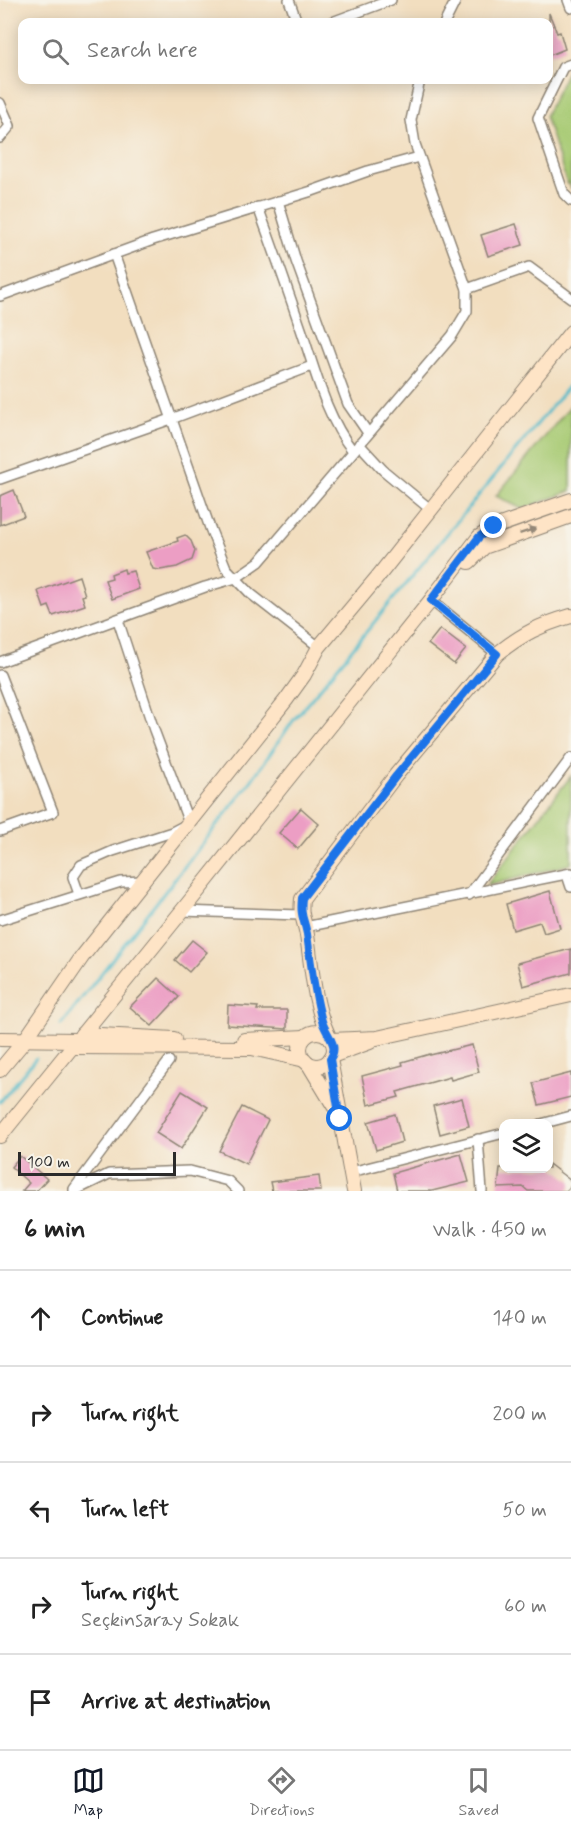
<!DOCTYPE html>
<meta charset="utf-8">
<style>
:root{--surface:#fff;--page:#f2f2f2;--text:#222;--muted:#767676;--line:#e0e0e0;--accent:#111827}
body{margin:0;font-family:Mynerve,sans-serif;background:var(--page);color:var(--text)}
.controls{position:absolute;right:18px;bottom:18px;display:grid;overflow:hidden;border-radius:12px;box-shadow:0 3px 15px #0003}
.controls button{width:54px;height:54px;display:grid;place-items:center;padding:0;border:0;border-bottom:2px solid var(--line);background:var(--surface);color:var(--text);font:30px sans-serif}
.scale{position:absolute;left:18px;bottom:15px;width:158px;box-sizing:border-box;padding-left:6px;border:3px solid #2b2b2b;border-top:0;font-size:16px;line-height:21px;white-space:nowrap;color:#2b2b2b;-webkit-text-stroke:4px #f7f3e8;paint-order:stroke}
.stop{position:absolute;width:18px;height:18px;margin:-14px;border:4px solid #1a73e8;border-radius:50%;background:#fff}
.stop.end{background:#1a73e8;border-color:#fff;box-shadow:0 2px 6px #0008}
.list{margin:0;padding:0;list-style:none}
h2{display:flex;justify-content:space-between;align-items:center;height:78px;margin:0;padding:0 24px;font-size:26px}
h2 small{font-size:20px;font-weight:400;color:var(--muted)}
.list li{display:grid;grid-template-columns:39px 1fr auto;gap:18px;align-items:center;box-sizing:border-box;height:96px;padding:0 24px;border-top:2px solid var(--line)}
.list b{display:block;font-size:22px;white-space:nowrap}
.list p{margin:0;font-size:20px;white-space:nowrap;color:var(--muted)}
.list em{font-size:20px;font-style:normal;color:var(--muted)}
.icon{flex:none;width:33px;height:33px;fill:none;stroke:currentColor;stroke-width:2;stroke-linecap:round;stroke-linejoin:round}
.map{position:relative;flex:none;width:571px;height:1191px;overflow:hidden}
.search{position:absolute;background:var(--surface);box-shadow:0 3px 15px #0003;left:18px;right:18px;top:18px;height:66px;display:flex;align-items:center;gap:15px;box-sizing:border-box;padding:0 21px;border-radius:12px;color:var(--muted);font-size:22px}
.sheet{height:558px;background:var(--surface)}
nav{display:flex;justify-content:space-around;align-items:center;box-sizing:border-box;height:84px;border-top:2px solid var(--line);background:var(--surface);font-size:16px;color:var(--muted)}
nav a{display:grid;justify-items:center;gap:3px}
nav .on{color:var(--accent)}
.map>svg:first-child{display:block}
.green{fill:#a7ca73;stroke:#697a4f;stroke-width:1.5}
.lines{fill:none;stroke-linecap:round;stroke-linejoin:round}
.stream{stroke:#4db9c9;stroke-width:3}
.building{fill:#ec9ec4}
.street-casing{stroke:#8e8475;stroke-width:12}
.secondary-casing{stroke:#8e8475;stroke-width:16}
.street{stroke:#fff;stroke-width:9}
.secondary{stroke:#fee4c6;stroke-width:14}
.oneway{fill:#948878}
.route{stroke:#1a73e8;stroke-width:8}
</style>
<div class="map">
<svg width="571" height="1191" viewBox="0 0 571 1191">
<rect width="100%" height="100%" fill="#f7f3e8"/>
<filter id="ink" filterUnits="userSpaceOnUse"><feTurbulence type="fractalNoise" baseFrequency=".0167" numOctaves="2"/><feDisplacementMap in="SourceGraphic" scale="12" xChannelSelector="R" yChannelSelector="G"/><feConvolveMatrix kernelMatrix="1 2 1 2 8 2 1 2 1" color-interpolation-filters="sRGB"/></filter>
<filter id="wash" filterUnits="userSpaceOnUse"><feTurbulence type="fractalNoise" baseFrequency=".008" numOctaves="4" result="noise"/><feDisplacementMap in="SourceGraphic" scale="24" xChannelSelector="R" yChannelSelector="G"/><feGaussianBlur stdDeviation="1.35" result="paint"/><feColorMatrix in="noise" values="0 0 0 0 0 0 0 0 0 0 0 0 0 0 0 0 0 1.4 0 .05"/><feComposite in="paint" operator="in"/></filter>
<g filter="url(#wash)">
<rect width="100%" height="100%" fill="#f2debf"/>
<g class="green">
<polygon points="571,71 571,188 567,183 545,116 567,72"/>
<polygon points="571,405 571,491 522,509 496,496"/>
<polygon points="571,776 571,864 486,886"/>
</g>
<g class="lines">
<g class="stream">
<polyline points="61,1025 249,784 293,721 571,383"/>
<polyline points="0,1102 36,1058"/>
</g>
</g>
<g id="blocks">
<g class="building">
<polygon points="549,13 557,33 560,32 565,49 550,55 549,49"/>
<polygon points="516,224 523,245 488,256 481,235"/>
<polygon points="14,490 24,516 0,525 0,496"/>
<polygon points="185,535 191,541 195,551 192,560 177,567 160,570 153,569 146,552 178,541 177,538"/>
<polygon points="124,569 125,573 133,571 139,589 112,599 105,580 112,578 111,574"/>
<polygon points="79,576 85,595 82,596 85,605 53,616 49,606 44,608 38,591"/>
<polygon points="440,629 466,649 454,664 428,644"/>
<polygon points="301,808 319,824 298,849 279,833"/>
<polygon points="550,891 560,928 544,933 540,922 513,930 506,904"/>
<polygon points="192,940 207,952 189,972 175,960"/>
<polygon points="571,949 571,973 523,986 517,963"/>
<polygon points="158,978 179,997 152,1026 130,1007"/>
<polygon points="228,1005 258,1007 257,1010 287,1010 287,1029 227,1025"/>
<polygon points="472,1045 479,1072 451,1080 450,1077 397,1092 399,1097 368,1105 362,1076 403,1065 402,1062 430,1054 430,1055"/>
<polygon points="571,1073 571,1097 539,1105 533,1083"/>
<polygon points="182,1091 208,1107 181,1149 156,1133"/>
<polygon points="462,1098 469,1126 440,1134 433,1106"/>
<polygon points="242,1107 268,1120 246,1164 219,1151"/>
<polygon points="395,1114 402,1142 376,1150 368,1122"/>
<polygon points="461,1154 469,1182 432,1191 397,1191 393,1173"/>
<polygon points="20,1156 47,1179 36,1191 22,1191 29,1183 11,1167"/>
<polygon points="549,1164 571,1181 571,1186 566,1191 528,1191 523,1187 498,1188 500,1168 549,1168"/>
<polygon points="319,1176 321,1191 272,1191 270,1182"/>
</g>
</g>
</g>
<g filter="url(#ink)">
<use href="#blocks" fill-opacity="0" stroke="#8e8475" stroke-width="1.5"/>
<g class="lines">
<g class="street-casing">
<g id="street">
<polyline points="289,0 297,22"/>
<polyline points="568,0 571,8"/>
<polyline points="332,22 391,0"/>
<polyline points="445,22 456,0"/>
<polyline points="571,64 563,67 538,118 564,194 571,201"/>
<polyline points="0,103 10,126 0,138"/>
<polyline points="278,201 296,261 348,404 368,433"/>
<path d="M258,207C273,248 287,288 301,329C315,370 326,417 353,451"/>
<polyline points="114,254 210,528 226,568 251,594 319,647"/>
<polyline points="467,289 529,267 571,298"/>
<polyline points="0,296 153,240 312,191 368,171 419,157"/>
<polyline points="359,444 383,470 430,509"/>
<polyline points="0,479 174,418 312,366"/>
<polyline points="431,600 497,654"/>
<polyline points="0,662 205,587 236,578 259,562 452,336 467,311 467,289 415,144 411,120 420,80"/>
<polyline points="0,675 53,812 0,831"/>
<polyline points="567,875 571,887"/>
<polyline points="79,894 73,877 81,865 113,851 172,832 189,823 154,730 118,620"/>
<polyline points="469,895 571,758"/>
<polyline points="182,911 300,915"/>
<polyline points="0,920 121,882 142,881"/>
<polyline points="305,927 571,873"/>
<polyline points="541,1124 571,1116"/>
<polyline points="478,1139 482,1191"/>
<polyline points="351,1172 504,1133"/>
<polyline points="74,1189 169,1061"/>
<polyline points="74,1191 109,1174 190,1171 228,1181 238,1191"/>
</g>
</g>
<g class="secondary-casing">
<g id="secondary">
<polyline points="469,562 484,547 571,516"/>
<circle cx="317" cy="1049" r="17"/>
<polyline points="82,1034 174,1039"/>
<path d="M329,1037C314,1006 312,969 307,935C304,918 300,917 302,899L396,775L497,654C522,634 540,625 571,616"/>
<polyline points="0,1039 77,1040"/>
<polyline points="244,1040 305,1037"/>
<polyline points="331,1040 377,1038 571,995"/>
<polyline points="72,1047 252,1048 305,1060"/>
<polyline points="332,1056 370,1042"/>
<polyline points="330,1059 354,1191"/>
<polyline points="308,1063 334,1106"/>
<polyline points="0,1070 25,1040 82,957 286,700 304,675 319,647 376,579 571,332"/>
<polyline points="0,1136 182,911 431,600 479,537 494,527 571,500"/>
</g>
</g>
<use href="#street" class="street"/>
<use href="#secondary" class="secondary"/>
</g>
<defs><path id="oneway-solid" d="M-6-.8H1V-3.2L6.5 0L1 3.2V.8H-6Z" transform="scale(1.5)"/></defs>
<use class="oneway" href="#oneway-solid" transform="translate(528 531) rotate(-19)"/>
</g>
<g class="lines" filter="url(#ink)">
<path class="route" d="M340,1119L330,1059C340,1045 326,1035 322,1021C314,993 311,964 307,934C304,918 300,917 302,898L396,776L497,654L431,600L479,537L494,526"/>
</g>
</svg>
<div class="controls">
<button><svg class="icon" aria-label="layers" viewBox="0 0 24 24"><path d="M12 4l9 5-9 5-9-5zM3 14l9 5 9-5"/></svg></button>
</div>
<div class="scale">100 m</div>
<div class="stop" style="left:340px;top:1119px"></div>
<div class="stop end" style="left:494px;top:526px"></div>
<div class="search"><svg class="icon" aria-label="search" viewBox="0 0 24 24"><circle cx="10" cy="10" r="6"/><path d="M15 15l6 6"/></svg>Search here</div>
</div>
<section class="sheet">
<h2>6 min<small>Walk · 450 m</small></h2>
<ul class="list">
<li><svg class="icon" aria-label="ahead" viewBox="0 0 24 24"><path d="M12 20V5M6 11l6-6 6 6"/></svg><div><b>Continue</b></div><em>140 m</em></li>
<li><svg class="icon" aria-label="right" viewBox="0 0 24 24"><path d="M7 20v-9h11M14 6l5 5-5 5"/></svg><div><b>Turn right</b></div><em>200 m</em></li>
<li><svg class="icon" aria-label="left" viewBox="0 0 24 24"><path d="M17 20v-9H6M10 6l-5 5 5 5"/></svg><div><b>Turn left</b></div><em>50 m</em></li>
<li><svg class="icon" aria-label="right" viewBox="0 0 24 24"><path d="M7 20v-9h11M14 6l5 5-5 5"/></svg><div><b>Turn right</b><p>Seçkinsaray Sokak</p></div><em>60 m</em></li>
<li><svg class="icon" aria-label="arrive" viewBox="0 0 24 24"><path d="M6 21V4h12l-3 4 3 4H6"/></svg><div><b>Arrive at destination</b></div></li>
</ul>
</section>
<nav>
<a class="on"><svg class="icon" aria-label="map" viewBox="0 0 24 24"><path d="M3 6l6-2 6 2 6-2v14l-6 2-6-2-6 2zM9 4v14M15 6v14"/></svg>Map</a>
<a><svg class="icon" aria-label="directions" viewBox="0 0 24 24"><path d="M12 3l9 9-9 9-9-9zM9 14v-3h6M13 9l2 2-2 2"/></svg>Directions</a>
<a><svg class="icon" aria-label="saved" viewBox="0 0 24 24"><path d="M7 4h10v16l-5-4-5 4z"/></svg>Saved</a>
</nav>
